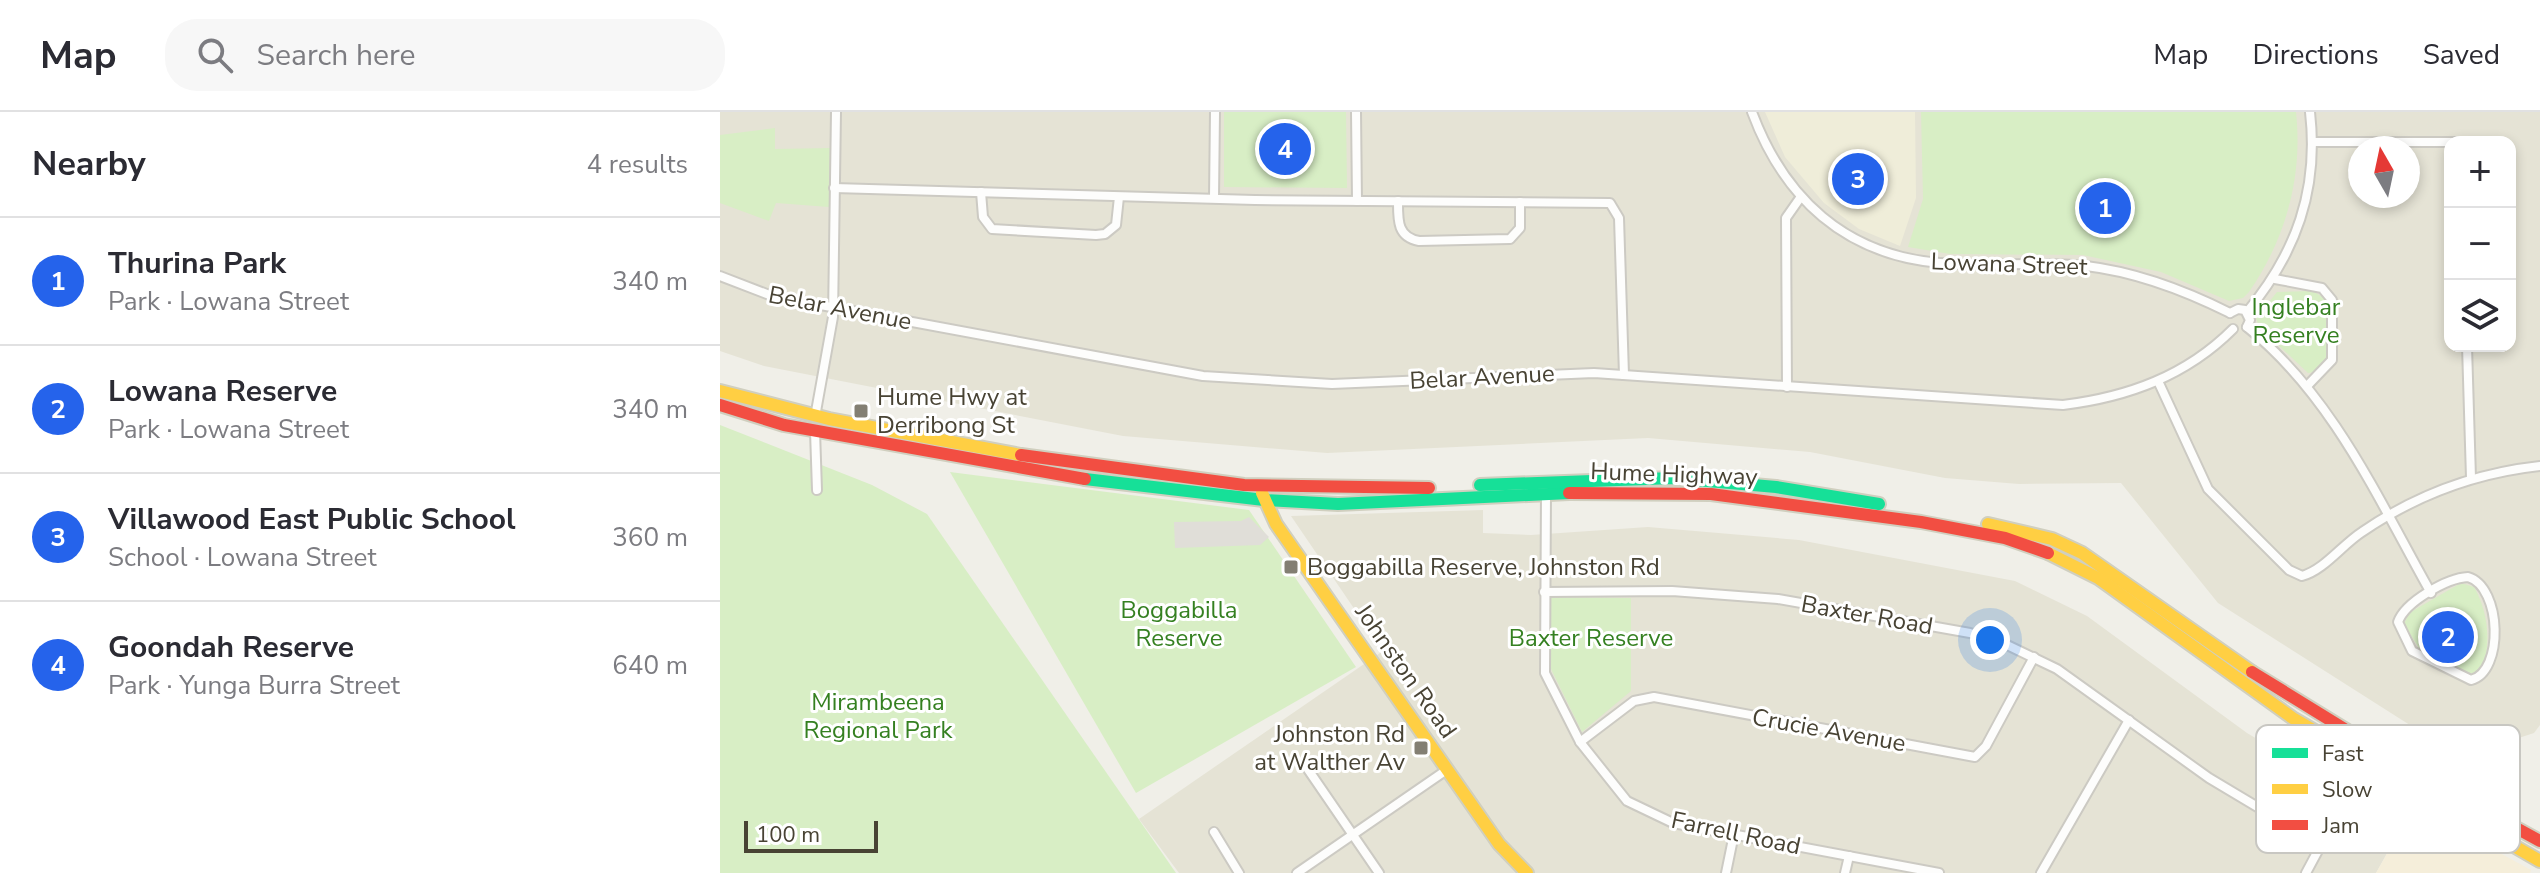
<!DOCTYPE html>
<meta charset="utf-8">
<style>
:root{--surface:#fff;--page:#f7f7f7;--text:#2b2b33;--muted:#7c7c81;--line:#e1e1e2;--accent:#2563eb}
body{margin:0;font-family:"Nunito Sans",sans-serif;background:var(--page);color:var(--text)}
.controls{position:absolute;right:24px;top:24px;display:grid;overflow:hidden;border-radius:16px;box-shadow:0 4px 12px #0003}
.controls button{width:72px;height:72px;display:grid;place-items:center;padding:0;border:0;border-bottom:2px solid var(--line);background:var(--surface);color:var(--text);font:40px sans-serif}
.compass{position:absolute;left:1628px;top:24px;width:72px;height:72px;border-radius:50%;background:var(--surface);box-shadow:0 4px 12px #0003;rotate:351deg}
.scale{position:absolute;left:24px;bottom:20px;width:134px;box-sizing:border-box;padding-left:8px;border:4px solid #484334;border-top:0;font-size:22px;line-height:28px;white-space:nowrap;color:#484334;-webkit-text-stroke:6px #fff;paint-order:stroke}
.you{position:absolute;left:1270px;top:528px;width:28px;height:28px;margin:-20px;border:6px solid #fff;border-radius:50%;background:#1a73e8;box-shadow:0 0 0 12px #1a73e833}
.badge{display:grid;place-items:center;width:52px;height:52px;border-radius:50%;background:var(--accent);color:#fff;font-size:26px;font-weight:700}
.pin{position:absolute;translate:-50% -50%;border:4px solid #fff;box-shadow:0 2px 8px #0006}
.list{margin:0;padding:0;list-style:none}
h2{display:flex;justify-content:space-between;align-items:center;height:104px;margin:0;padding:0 32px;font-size:34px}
h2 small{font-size:26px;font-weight:400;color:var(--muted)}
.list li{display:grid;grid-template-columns:52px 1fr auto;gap:24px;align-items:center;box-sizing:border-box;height:128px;padding:0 32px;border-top:2px solid var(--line)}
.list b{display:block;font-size:30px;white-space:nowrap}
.list p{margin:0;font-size:26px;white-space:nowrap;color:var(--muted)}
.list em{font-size:26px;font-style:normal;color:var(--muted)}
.icon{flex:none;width:44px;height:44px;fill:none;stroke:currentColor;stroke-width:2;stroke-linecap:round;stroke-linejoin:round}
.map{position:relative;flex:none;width:1820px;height:761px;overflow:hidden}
header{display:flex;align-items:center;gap:48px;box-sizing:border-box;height:112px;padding:0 40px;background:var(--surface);border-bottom:2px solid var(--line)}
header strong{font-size:38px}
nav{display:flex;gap:44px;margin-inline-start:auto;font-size:28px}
.search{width:560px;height:72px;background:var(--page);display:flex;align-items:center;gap:20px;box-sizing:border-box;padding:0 28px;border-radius:32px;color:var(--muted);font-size:30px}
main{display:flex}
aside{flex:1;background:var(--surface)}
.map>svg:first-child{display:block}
.residential{fill:#e5e3d5;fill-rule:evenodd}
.commercial{fill:#f5eeda}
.education{fill:#efedd9}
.green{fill:#d8eec5}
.parking{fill:#e0ded8}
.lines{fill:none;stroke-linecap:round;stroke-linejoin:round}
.street-casing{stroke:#cccac3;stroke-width:12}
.fast-casing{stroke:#d0cfbf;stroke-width:16}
.slow-casing{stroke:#d0cfbf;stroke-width:16}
.jam-casing{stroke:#d0cfbf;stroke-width:16}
.street{stroke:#fdfdfc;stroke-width:8}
.fast{stroke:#16e098;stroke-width:12}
.slow{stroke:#ffcf43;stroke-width:12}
.jam{stroke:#f24e42;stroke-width:12}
.poi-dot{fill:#837f73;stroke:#fff;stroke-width:3}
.labels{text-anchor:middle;stroke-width:6;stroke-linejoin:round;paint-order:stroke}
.street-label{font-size:24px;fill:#484334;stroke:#fff}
.park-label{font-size:24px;fill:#358021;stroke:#fff}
.poi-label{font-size:24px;fill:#484334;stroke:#fff;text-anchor:start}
.key{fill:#fff;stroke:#c8c7c2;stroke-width:2}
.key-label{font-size:22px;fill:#484334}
</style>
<header>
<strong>Map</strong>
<div class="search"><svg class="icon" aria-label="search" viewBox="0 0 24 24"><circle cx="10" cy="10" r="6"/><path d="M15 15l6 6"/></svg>Search here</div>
<nav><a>Map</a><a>Directions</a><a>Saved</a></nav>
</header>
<main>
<aside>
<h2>Nearby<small>4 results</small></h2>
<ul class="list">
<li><span class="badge">1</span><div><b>Thurina Park</b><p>Park · Lowana Street</p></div><em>340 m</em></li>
<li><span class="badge">2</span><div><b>Lowana Reserve</b><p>Park · Lowana Street</p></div><em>340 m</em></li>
<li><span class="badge">3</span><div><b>Villawood East Public School</b><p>School · Lowana Street</p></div><em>360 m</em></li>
<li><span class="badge">4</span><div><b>Goondah Reserve</b><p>Park · Yunga Burra Street</p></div><em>640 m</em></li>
</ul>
</aside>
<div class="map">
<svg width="1820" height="761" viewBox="0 0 1820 761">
<rect width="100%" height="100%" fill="#f0efe8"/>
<g class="residential">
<path d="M0,0H1820V613L1814,621L1771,635L1715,629L1498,491L1401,371L1299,372L1225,366L1090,340L928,326L607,341L403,324L44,254L0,239ZM1730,30H1790V234H1730ZM1640,36H1688V84H1640Z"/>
<polygon points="763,398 763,421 811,423 928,415 1079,428 1295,469 1367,504 1527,621 1683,713 1656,761 459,761 419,707 663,539 571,404"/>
</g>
<polygon class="commercial" points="1694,694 1811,758 1810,761 1656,761"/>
<polygon class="education" points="1045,0 1195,0 1196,86 1180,134 1139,117 1104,91 1065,45"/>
<g class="green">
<polygon points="504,0 626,0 627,76 504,75"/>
<path d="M1201,0H1576C1583,65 1566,126 1529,180L1523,186L1509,189L1441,160L1363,143L1230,142L1188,135L1203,87Z"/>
<polygon points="55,16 55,37 110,36 109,95 56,91 49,109 0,91 0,23"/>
<path d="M1593,179L1606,187C1610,209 1617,257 1588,261L1539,215L1536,206L1557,180Z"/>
<polygon points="0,313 152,373 207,402 456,761 0,761"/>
<polygon points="230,360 529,398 636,555 416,681"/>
<path d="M1741,471L1754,475C1767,497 1774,536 1759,559L1749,562L1700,538L1684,512L1689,501Z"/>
<polygon points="829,485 911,486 911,579 862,620 830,555"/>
</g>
<polygon class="parking" points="529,405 549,425 540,433 455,436 454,410 521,409"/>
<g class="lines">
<g class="street-casing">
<g id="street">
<polyline points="636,0 637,89"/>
<path d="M1032,0C1064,86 1125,143 1220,151C1268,155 1318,149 1366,154C1417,160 1464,178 1510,201"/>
<polyline points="1592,30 1745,30"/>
<polyline points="114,76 535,88 890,91 899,106 904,263"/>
<polyline points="261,80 263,105 272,117 376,123 385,122 396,113 399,85"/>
<polyline points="494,86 495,0"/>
<path d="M678,89C678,108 677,125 699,129L790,127L800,116V90"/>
<path d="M0,164L52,184L483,264L612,272L874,261L1343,293C1408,285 1466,264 1513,217"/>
<polyline points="1555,167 1602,176 1612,188 1612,248 1588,273"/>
<path d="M1527,200C1576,141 1599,78 1590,0"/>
<polyline points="1510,201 1518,197 1525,198 1530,208 1527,215"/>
<path d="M1527,215C1613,284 1658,387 1711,481"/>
<polyline points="1747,234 1751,366"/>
<path d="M1438,269L1488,377L1569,458L1582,464C1604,458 1622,433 1642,420C1696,383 1755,361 1820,354"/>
<polyline points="1067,275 1066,106 1080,86"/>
<polyline points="95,305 113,205 116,0"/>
<polyline points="95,319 97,378"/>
<polyline points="826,381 825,561 860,630 907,689 953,711 1219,761"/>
<path d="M1748,465C1782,475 1784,560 1751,568L1692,539L1678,510C1685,490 1727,466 1748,465Z"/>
<polyline points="824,480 952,479 1058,487 1250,521 1285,532 1337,557 1489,666 1601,733"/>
<polyline points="860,630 914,589 934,585 1255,645 1266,634 1314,545"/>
<polyline points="585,653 659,761"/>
<polyline points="494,720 519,761"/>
<polyline points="577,761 728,657"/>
<polyline points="1006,761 1014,722"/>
<polyline points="1125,761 1129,744"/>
<polyline points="1321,761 1409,608"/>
<polyline points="1586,761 1645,651"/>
</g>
</g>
<g class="fast-casing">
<g id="fast">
<polyline points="365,367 544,388 618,392 849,381"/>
<polyline points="760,373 953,366 1056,375 1159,392"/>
</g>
</g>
<g class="slow-casing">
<g id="slow">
<polyline points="0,279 109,307 301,343"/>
<polyline points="542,381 556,412 779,732 807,761"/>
<polyline points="1268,412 1332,427 1362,441 1532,560"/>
<polyline points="1328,441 1378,466 1574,607 1820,749"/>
</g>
</g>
<g class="jam-casing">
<g id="jam">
<polyline points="0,293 64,313 365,367"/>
<polyline points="301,343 524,373 709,376"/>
<polyline points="849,381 991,382 1201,410 1285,426 1328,441"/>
<polyline points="1532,560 1696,661 1820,729"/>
</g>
</g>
<use href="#street" class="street"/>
<use href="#fast" class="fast"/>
<use href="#slow" class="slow"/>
<use href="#jam" class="jam"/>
</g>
<g class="poi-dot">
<rect x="133" y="291" width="16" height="16" rx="4"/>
<rect x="563" y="447" width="16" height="16" rx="4"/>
<rect x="693" y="628" width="16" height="16" rx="4"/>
</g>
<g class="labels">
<g class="street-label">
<text transform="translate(1289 152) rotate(2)" y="8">Lowana Street</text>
<text transform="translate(120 196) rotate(11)" y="8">Belar Avenue</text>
<text transform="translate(762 265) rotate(-3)" y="8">Belar Avenue</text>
<text transform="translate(954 362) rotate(2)" y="8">Hume Highway</text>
<text transform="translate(1147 503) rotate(10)" y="8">Baxter Road</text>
<text transform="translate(686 559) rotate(55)" y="8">Johnston Road</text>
<text transform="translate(1109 618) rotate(10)" y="8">Crucie Avenue</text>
<text transform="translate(1016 721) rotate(12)" y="8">Farrell Road</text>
</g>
<g class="park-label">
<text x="1576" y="203">Inglebar<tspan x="1576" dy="28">Reserve</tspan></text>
<text x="459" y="506">Boggabilla<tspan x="459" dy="28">Reserve</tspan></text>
<text x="871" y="534">Baxter Reserve</text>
<text x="158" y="598">Mirambeena<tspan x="158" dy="28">Regional Park</tspan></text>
</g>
<g class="poi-label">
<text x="157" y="293">Hume Hwy at<tspan x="157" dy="28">Derribong St</tspan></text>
<text x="587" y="463">Boggabilla Reserve, Johnston Rd</text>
<text x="685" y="630" text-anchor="end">Johnston Rd<tspan x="685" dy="28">at Walther Av</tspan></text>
</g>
</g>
<rect x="1536" y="613" width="264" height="128" rx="12" class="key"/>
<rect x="1552" y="636" width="36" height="10" fill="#16e098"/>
<rect x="1552" y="672" width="36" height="10" fill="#ffcf43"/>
<rect x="1552" y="708" width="36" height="10" fill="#f24e42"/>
<g class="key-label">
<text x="1602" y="649">Fast</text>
<text x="1602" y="685">Slow</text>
<text x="1602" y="721">Jam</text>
</g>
</svg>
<div class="controls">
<button>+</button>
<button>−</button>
<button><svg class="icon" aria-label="layers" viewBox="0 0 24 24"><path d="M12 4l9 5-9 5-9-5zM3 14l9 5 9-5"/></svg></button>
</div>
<svg class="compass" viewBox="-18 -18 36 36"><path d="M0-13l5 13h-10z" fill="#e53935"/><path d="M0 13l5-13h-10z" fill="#7c7c81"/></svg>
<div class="scale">100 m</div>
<div class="you"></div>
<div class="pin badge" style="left:1385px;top:96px">1</div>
<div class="pin badge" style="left:1728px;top:525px">2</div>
<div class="pin badge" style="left:1138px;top:67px">3</div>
<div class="pin badge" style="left:565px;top:37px">4</div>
</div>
</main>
